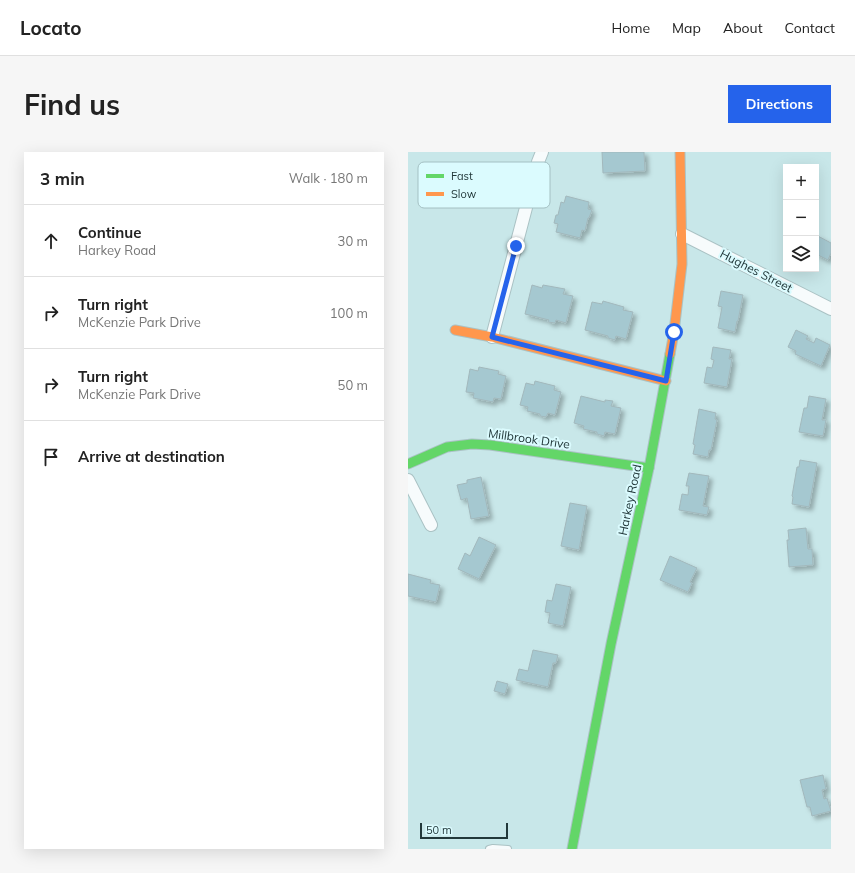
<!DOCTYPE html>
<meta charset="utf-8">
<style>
:root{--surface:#fff;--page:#f6f6f6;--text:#222;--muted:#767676;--line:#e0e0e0;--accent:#2563eb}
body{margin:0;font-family:Mulish,sans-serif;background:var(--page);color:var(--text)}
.controls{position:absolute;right:12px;top:12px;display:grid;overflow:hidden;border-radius:0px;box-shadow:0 4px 16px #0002}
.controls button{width:36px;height:36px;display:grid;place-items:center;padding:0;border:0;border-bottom:1px solid var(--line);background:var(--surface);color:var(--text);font:20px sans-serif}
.scale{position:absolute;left:12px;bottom:10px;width:88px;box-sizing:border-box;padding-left:4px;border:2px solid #22383a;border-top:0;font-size:11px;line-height:14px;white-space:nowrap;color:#22383a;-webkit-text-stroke:3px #dbfbfe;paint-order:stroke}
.stop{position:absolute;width:12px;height:12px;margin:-9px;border:3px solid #2563eb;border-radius:50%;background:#fff}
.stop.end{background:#2563eb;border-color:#fff;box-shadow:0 1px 4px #0008}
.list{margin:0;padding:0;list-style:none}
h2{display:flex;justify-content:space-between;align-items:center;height:52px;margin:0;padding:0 16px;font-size:17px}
h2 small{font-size:13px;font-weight:400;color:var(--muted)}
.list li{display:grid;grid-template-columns:26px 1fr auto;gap:12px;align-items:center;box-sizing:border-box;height:72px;padding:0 16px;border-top:1px solid var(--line)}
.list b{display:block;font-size:15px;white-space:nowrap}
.list p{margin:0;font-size:13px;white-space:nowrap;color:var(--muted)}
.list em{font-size:13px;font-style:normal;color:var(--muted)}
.icon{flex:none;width:22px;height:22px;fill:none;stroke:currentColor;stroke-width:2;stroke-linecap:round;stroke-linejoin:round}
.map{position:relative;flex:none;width:423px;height:697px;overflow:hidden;border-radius:0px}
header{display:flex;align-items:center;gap:24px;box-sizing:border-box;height:56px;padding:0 20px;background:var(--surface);border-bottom:1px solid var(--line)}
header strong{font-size:19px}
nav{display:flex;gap:22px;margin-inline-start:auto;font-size:14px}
.intro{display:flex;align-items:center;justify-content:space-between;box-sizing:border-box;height:96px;padding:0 24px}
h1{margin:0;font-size:28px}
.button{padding:10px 18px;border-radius:0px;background:var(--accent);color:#fff;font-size:14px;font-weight:700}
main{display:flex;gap:24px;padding:0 24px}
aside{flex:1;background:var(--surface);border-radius:0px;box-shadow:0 4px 16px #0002}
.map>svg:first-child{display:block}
.building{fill:#a5c8d0;stroke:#a2b8bc;filter:url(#shadow)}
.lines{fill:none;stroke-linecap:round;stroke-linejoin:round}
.lane-casing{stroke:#aac2c4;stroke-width:8}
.street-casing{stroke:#aac2c4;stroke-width:14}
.fast-casing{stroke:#aac2c4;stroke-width:11}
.slow-casing{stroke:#aac2c4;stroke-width:11}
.lane{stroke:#f7fbfc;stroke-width:6}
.street{stroke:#f7fbfc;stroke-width:12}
.fast{stroke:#63d668;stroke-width:9}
.slow{stroke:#ff974d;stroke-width:9}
.route{stroke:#2563eb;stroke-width:5}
.labels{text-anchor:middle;stroke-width:4;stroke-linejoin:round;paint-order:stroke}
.street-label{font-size:12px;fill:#22383a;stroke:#dbfbfe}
.key{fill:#dbfbfe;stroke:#a4c0c3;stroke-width:1}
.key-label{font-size:11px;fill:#22383a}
</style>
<header>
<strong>Locato</strong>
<nav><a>Home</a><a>Map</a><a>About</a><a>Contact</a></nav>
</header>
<div class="intro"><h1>Find us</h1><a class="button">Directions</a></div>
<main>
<aside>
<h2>3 min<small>Walk · 180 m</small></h2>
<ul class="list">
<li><svg class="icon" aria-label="ahead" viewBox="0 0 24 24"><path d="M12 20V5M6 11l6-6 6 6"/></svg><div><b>Continue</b><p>Harkey Road</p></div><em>30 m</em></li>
<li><svg class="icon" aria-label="right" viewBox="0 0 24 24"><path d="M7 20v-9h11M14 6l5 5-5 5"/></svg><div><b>Turn right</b><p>McKenzie Park Drive</p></div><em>100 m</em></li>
<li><svg class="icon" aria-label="right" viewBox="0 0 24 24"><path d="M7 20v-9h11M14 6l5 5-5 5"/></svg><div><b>Turn right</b><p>McKenzie Park Drive</p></div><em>50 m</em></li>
<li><svg class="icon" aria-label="arrive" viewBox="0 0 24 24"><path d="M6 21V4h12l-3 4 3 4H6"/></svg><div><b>Arrive at destination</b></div></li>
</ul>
</aside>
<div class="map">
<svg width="423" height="697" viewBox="0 0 423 697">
<defs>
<filter id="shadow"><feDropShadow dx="3.5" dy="3.5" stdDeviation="2" flood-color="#0004"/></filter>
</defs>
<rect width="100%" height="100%" fill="#c8e7e9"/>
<g class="building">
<polygon points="194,0 236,0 237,19 195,21"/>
<polygon points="158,44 181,50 180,57 184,58 181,66 180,66 177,79 174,78 172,86 148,80 150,72 146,71 148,63 150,63 153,50 156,51"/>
<polygon points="408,83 423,91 423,101 420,108 408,102"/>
<polygon points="124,133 134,136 135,133 157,137 155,142 165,144 158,171 148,168 147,171 140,170 141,168 117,162"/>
<polygon points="313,139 335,143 330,169 329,169 327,180 310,176 314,155 310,154"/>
<polygon points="195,149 216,155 215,158 225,160 218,187 208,184 207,188 200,186 200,184 177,178 184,150 194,152"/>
<polygon points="388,178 400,184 398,187 406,191 408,186 422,193 413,214 387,202 388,199 380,195"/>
<polygon points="305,195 323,198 321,207 324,207 319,235 296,231 299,215 304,216 306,208 303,207"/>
<polygon points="71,215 91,219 90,222 98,224 93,247 86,246 85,250 65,246 66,241 58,240 62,217 70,219"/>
<polygon points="127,229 147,234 146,238 153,240 147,263 140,261 138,265 132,264 132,262 119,259 120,255 112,253 118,231 126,233"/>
<polygon points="173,244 197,250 197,248 205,249 203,254 213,256 207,282 197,280 196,284 189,282 189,280 175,277 176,274 166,271"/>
<polygon points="401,244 418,247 414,268 418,268 415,284 391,280 396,256 399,256"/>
<polygon points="291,257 308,261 307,267 309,268 303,298 301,298 300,305 285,302 287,293 285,292"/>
<polygon points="392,308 409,311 401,355 384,352 385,345 384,344 389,315 391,315"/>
<polygon points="281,321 301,324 295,354 301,355 299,363 271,358 274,342 280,343 281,334 278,334"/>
<polygon points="73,325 81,364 63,367 59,346 53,348 49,333 59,331 59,328"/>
<polygon points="162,351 179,354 171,398 153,394"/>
<polygon points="398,376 400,397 404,397 405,413 381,415 379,388 381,388 380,378"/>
<polygon points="71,385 88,393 71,427 50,417 57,401 62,404"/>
<polygon points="262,404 289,416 282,430 284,431 280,440 252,428"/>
<polygon points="0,422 23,428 22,431 32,433 28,450 0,444"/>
<polygon points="148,432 163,435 155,474 140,471 142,461 137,460 139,448 144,449"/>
<polygon points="125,498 150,503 148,511 145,511 140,535 108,528 111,517 120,519"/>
<polygon points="89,529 100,532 97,542 86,539"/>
<polygon points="415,623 418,637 414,638 416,647 419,646 423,659 404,664 402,655 399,655 392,628"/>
</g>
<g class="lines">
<g class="lane-casing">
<polyline id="lane" points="81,697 85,696 100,697"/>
</g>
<g class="street-casing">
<g id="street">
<polyline points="274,82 423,157"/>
<polyline points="84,185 130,10 134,0"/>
<polyline points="0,328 23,373"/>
</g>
</g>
<g class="fast-casing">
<g id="fast">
<polyline points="0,312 39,295 64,292 82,293 241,316"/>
<polyline points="164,697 203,492 241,316 262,202"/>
</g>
</g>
<g class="slow-casing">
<g id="slow">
<polyline points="47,178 84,185 258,229"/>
<polyline points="262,202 266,180 274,112 272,0"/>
</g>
</g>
<use href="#lane" class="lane"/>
<use href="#street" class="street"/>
<use href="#fast" class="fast"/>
<use href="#slow" class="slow"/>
</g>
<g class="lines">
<polyline class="route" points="108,94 84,185 258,229 266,180"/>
</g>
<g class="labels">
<g class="street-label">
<text transform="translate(348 119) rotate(27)" y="4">Hughes Street</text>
<text transform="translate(121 287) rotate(8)" y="4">Millbrook Drive</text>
<text transform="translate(222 348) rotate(-78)" y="4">Harkey Road</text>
</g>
</g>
<rect x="10" y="10" width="132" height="46" rx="6" class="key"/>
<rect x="18" y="22" width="18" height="4" fill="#63d668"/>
<rect x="18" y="40" width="18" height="4" fill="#ff974d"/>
<g class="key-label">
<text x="43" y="28">Fast</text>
<text x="43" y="46">Slow</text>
</g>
</svg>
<div class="controls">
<button>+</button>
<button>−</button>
<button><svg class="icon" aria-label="layers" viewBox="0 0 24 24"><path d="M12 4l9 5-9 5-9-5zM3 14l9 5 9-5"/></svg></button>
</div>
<div class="scale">50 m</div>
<div class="stop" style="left:266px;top:180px"></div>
<div class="stop end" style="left:108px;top:94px"></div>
</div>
</main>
